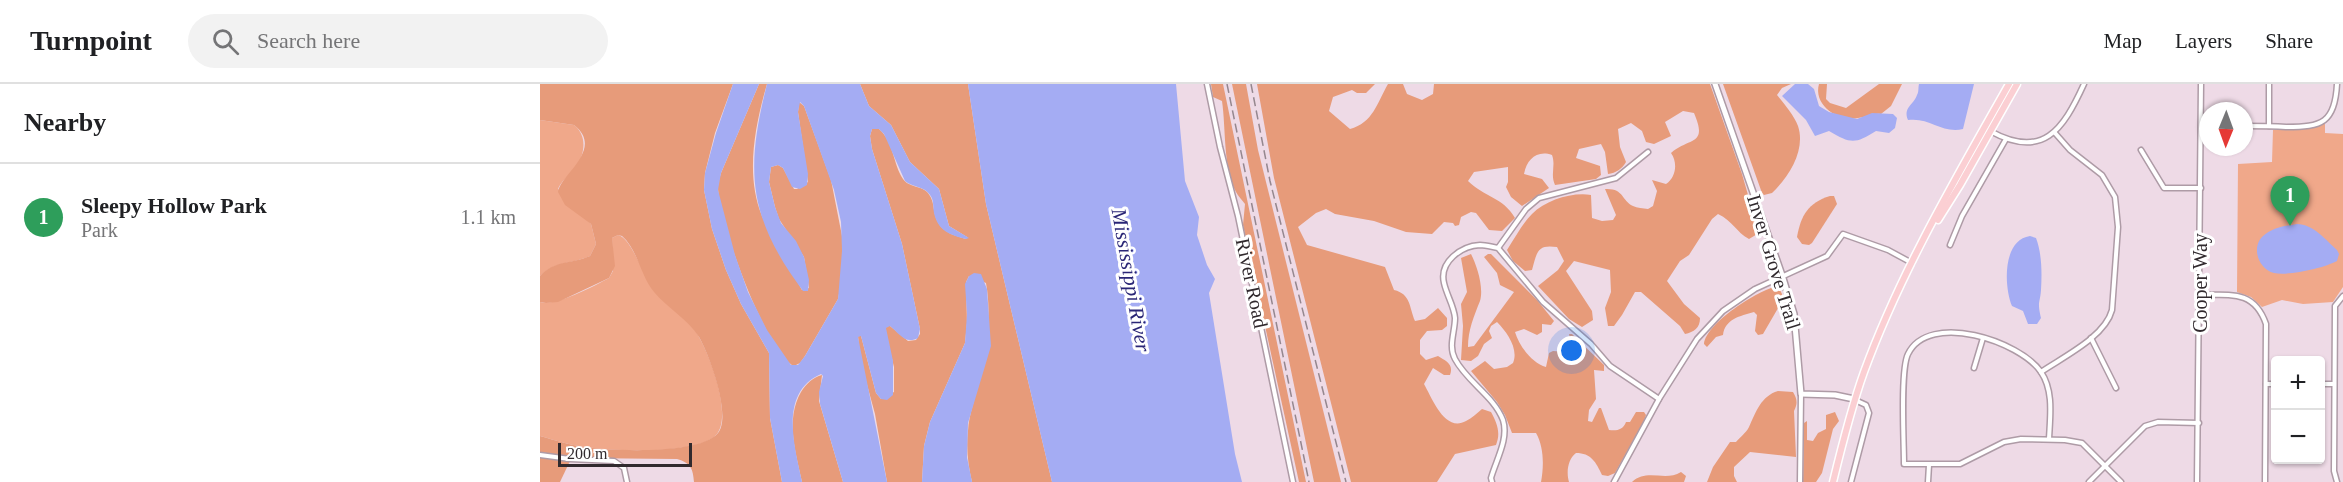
<!DOCTYPE html>
<meta charset="utf-8">
<style>
:root{--surface:#fff;--page:#f2f2f2;--text:#202124;--muted:#757577;--line:#e0e0e0;--accent:#d93025}
body{margin:0;font-family:"Times New Roman",serif;background:var(--page);color:var(--text)}
.controls{position:absolute;right:18px;bottom:18px;display:grid;overflow:hidden;border-radius:6px;box-shadow:0 2px 4px #0004}
.controls button{width:54px;height:54px;display:grid;place-items:center;padding:0;border:0;border-bottom:2px solid var(--line);background:var(--surface);color:var(--text);font:30px sans-serif}
.compass{position:absolute;left:1659px;top:18px;width:54px;height:54px;border-radius:50%;background:var(--surface);box-shadow:0 2px 4px #0004;rotate:181deg}
.scale{position:absolute;left:18px;bottom:15px;width:134px;box-sizing:border-box;padding-left:6px;border:3px solid #312a2e;border-top:0;font-size:16px;line-height:21px;white-space:nowrap;color:#312a2e;-webkit-text-stroke:4px #fff;paint-order:stroke}
.you{position:absolute;left:1032px;top:267px;width:21px;height:21px;margin:-15px;border:4px solid #fff;border-radius:50%;background:#1a73e8;box-shadow:0 0 0 9px #1a73e833}
.badge{display:grid;place-items:center;width:39px;height:39px;border-radius:50%;background:var(--accent);color:#fff;font-size:20px;font-weight:700}
.pin{position:absolute;translate:-50% -50px;filter:drop-shadow(0 2px 3px #0008)}
.pin::after{content:'';position:absolute;top:32px;width:21px;height:18px;background:inherit;clip-path:polygon(0 0,100% 0,50% 100%)}
.list{margin:0;padding:0;list-style:none}
h2{display:flex;justify-content:space-between;align-items:center;height:78px;margin:0;padding:0 24px;font-size:26px}
h2 small{font-size:20px;font-weight:400;color:var(--muted)}
.list li{display:grid;grid-template-columns:39px 1fr auto;gap:18px;align-items:center;box-sizing:border-box;height:108px;padding:0 24px;border-top:2px solid var(--line)}
.list b{display:block;font-size:22px;white-space:nowrap}
.list p{margin:0;font-size:20px;white-space:nowrap;color:var(--muted)}
.list em{font-size:20px;font-style:normal;color:var(--muted)}
.icon{flex:none;width:33px;height:33px;fill:none;stroke:currentColor;stroke-width:2;stroke-linecap:round;stroke-linejoin:round}
.map{position:relative;flex:none;width:1803px;height:398px;overflow:hidden}
header{display:flex;align-items:center;gap:36px;box-sizing:border-box;height:84px;padding:0 30px;background:var(--surface);border-bottom:2px solid var(--line)}
header strong{font-size:28px}
nav{display:flex;gap:33px;margin-inline-start:auto;font-size:21px}
.search{width:420px;height:54px;background:var(--page);display:flex;align-items:center;gap:15px;box-sizing:border-box;padding:0 21px;border-radius:33px;color:var(--muted);font-size:22px}
main{display:flex}
aside{flex:1;background:var(--surface)}
.map>svg:first-child{display:block}
.green{fill:#f0a88a}
.forest{fill:#e79b7a}
.water{fill:#a4acf3}
.lines{fill:none;stroke-linecap:round;stroke-linejoin:round}
.street-casing{stroke:#ae9ba6;stroke-width:7}
.secondary-casing{stroke:#ae9ba6;stroke-width:8}
.primary-casing{stroke:#fff;stroke-width:9}
.street{stroke:#fff;stroke-width:4}
.secondary{stroke:#fff;stroke-width:5}
.primary{stroke:#fbcfd3;stroke-width:6}
.rail{stroke:#95878f;stroke-width:1.5;stroke-dasharray:9 4.5;stroke-linecap:butt}
.labels{text-anchor:middle;stroke-width:6;stroke-linejoin:round;paint-order:stroke}
.street-label{font-size:20px;fill:#312a2e;stroke:#fff}
.water-label{font-size:21px;font-style:italic;fill:#2a2676;stroke:#fff}
</style>
<header>
<strong>Turnpoint</strong>
<div class="search"><svg class="icon" aria-label="search" viewBox="0 0 24 24"><circle cx="10" cy="10" r="6"/><path d="M15 15l6 6"/></svg>Search here</div>
<nav><a>Map</a><a>Layers</a><a>Share</a></nav>
</header>
<main>
<aside>
<h2>Nearby<small></small></h2>
<ul class="list">
<li><span class="badge" style="background:#2e9e5b">1</span><div><b>Sleepy Hollow Park</b><p>Park</p></div><em>1.1 km</em></li>
</ul>
</aside>
<div class="map">
<svg width="1803" height="398" viewBox="0 0 1803 398">
<rect width="100%" height="100%" fill="#eedae6"/>
<g class="green">
<path d="M0,36L34,41C49,53 44,73 34,86C28,93 21,97 18,105L51,140L56,160L50,172C32,180 15,177 0,192Z"/>
<path d="M1785,39V49L1803,50V203L1793,218L1763,220L1742,216L1722,223L1711,213L1697,208L1698,80L1732,78L1733,46C1752,46 1768,47 1785,39Z"/>
<path d="M78,151C91,153 105,195 114,207C126,221 142,231 154,245C168,264 195,334 175,352C154,371 72,367 45,363C29,361 15,356 0,352V218C15,223 54,202 69,194L73,187L72,154Z"/>
</g>
<g class="forest">
<path d="M0,0H193L175,49L165,89L164,106L172,145L186,186L201,220L229,269L230,334L242,398H154C153,385 151,379 137,375L37,374L0,368V352C15,356 29,361 45,363C72,367 160,371 178,349C192,332 169,270 159,253C147,234 127,224 114,208C100,191 98,166 82,152L78,151L72,154L75,182L69,194L18,218L6,219L0,218V192C14,176 32,180 50,172L56,160L51,140L25,121L18,108C20,91 65,65 34,41L0,36Z"/>
<path d="M219,0H227C215,41 205,91 222,132C233,158 248,181 262,206L269,204L264,173L239,135L235,123L229,98L231,83L238,81L243,84L254,105H257L268,98L258,28L259,18L264,22L291,96L302,152V194L298,215L265,272L260,279L254,282C226,269 177,134 178,102C178,98 180,93 181,89Z"/>
<path d="M320,0H428L446,120L512,398H432C428,381 426,364 428,347C429,329 436,313 439,296C446,264 452,231 446,199L429,192L426,198L427,239L425,259L390,338L384,362L382,398H347L335,330L320,275L318,252H321L336,309L341,315L354,308V283L345,247L346,242H350L368,257L376,256L380,250V245L362,160L332,65L330,52L332,45H339C354,58 353,80 363,95C369,104 381,101 388,109C392,114 393,119 394,126C397,145 408,150 426,155L427,153L409,142L399,105L370,78L351,41L329,22Z"/>
<path d="M671,0H683L766,398H759L703,141L705,120C702,116 698,112 696,108C683,84 686,44 682,17L673,13Z"/>
<polygon points="692,0 706,0 718,66 801,398 774,398"/>
<path d="M717,0H835L826,9H817L812,6L793,13L789,27L810,45C833,39 837,19 848,0H863L867,10L882,16L893,10L894,0H1170L1202,90L1219,149L1209,155C1196,148 1193,137 1178,130L1172,135L1149,171L1140,177L1127,197L1144,220L1160,234C1160,244 1154,248 1145,250L1140,242L1101,208H1095L1082,231L1074,242H1068L1065,224L1071,208L1070,186L1034,177L1026,187L1052,227L1053,236L1042,243L1029,235L998,202L1018,186L1024,177L1017,163C997,160 997,168 992,186L985,187L973,177L967,166C975,154 982,140 992,130C1006,116 1032,108 1051,111L1052,134L1062,137L1073,136L1076,131L1065,105C1084,104 1081,116 1093,122C1097,124 1103,124 1108,125L1113,122L1117,107L1112,96L1126,100C1136,93 1138,79 1131,69C1150,53 1168,62 1154,29L1143,27L1125,38L1131,52L1114,60L1106,58L1102,47L1091,39L1078,45L1080,63L1086,78C1082,85 1076,89 1068,90L1065,68L1061,60L1039,65L1036,74L1060,82L1061,91L1056,95L1015,101C1010,90 1016,82 1012,71C997,66 987,75 984,90L1002,95L1009,104L982,122L971,113L966,103L968,98V83L934,88L928,97C944,113 963,113 975,134L962,147L949,146L936,129L931,128L921,133L919,141L915,142L913,139L904,138L892,150L866,148L834,137L795,130L786,125L776,129L758,143L767,161L845,183L854,206C871,210 869,223 875,237L885,235L898,224L907,234V242L902,246L887,247L880,256V270L886,276L898,272C906,277 914,280 910,291H904L893,284L884,300C892,314 905,349 926,337C932,334 937,329 942,325L951,328C957,339 961,349 956,361L915,370L897,398H811L734,94Z"/>
<path d="M1183,0H1251L1242,4L1237,11C1244,20 1254,31 1258,42C1266,66 1249,93 1232,109L1224,111L1222,109Z"/>
<path d="M1279,0H1287L1286,15L1290,19L1306,24L1339,0H1362L1351,22L1341,30C1332,29 1327,33 1318,34C1298,38 1273,21 1279,0Z"/>
<path d="M1290,112H1294L1297,120L1272,159L1269,161L1262,160L1257,153C1261,131 1268,119 1290,112Z"/>
<path d="M931,170C937,182 944,203 940,217C934,232 928,246 928,263L934,262L974,208L960,201L957,189L944,173L948,170H951L997,216L1014,237L1011,241L1002,240V248L997,251L984,245L975,248C979,262 992,279 1006,283L1009,269L1013,267C1021,267 1025,273 1032,265L1029,250H1032L1064,281V287L1054,286L1056,315L1049,326L1048,337L1052,338L1059,324H1061L1069,346C1077,347 1083,346 1086,338H1090L1096,328H1104L1106,331L1104,337L1075,389L1068,392L1062,391C1056,378 1051,369 1036,369C1028,375 1026,388 1029,398H1001C1004,382 1004,363 996,349H972L965,331L957,318L931,287L945,277L954,285L967,283L973,279C979,265 967,248 957,238L951,242L949,247L952,254L944,260L938,272L931,277L921,276L923,242L921,220L927,208L921,174Z"/>
<path d="M1238,202L1242,210L1241,219L1223,250L1218,251L1215,247L1217,231L1214,228C1200,232 1185,235 1183,251L1176,253L1167,263L1164,260C1166,239 1218,206 1238,202Z"/>
<path d="M282,291L279,317L303,398H262C256,369 245,336 261,308C266,300 273,293 282,291Z"/>
<path d="M1238,307L1253,308C1257,315 1258,319 1254,327L1256,373L1210,368L1194,383V392L1197,398H1167L1173,383L1190,358H1196C1200,353 1206,349 1209,343C1216,328 1221,312 1238,307Z"/>
<polygon points="1295,328 1299,337 1293,345 1282,389 1276,398 1263,398 1264,339 1267,337 1267,356 1273,357 1278,349 1286,345 1286,331"/>
<polygon points="0,373 30,377 20,398 0,398"/>
<path d="M1141,388L1146,392L1144,398H1092C1107,384 1125,398 1141,388Z"/>
</g>
<g class="water">
<path d="M193,0H219L181,89L178,106L195,171L208,208L227,246L251,281H258L265,272L298,215L302,167L301,138L294,106L264,22L260,18L258,28L268,90L267,101L260,105L252,103L243,84L238,81L231,83L229,98L235,123L241,139L256,157L264,173L269,196L268,207H263C208,133 205,87 227,0H320L329,22L351,41L370,78L399,105L409,142L429,154L426,155C410,151 398,147 394,129C393,123 394,116 390,111C384,102 372,103 365,97L344,50L339,45H332L330,52L332,65L362,160L380,245L378,254C365,261 359,249 350,242L346,244L353,277V311L347,316L341,315L336,309L321,252L318,253L347,398H303L280,320L279,308L283,292L281,290C238,309 255,363 262,398H242L230,334L229,269L201,220L186,186L172,145L164,106L165,89L176,49Z"/>
<polygon points="428,0 636,0 645,97 659,133 657,151 667,181 675,195 669,209 695,370 702,398 512,398 446,120"/>
<path d="M1255,0H1268L1274,5L1279,22L1289,28L1317,35L1332,29L1353,30L1357,34L1355,44L1349,49L1336,47C1315,60 1311,60 1289,47L1275,52L1266,36L1242,12Z"/>
<path d="M1379,0H1434L1423,45C1402,50 1390,33 1368,36C1363,23 1373,22 1377,11C1379,8 1378,4 1379,0Z"/>
<path d="M1757,140C1773,140 1786,156 1797,166L1799,170L1797,177C1784,184 1749,192 1734,189C1718,185 1711,163 1723,152C1733,143 1745,142 1757,140Z"/>
<path d="M1490,152L1496,154C1502,170 1502,189 1501,206C1500,220 1497,217 1501,234L1497,240H1488L1483,227L1472,222C1464,203 1462,156 1490,152Z"/>
<polygon points="434,189 441,190 447,205 451,262 428,339 427,373 432,398 382,398 384,362 390,338 425,259 427,230 425,200 429,192"/>
</g>
<g class="lines">
<g class="street-casing">
<g id="street">
<polyline points="667,0 680,63 698,132 753,398"/>
<path d="M1704,42C1718,42 1732,42 1746,43C1782,43 1795,39 1797,0"/>
<polyline points="1729,42 1729,0"/>
<path d="M1450,47C1503,76 1523,46 1544,0"/>
<polyline points="1601,66 1624,104 1661,104"/>
<polyline points="1410,161 1422,132 1466,55"/>
<polyline points="958,164 986,125 999,114 1076,94 1108,68"/>
<path d="M1660,211C1691,211 1714,206 1726,240L1725,398"/>
<polyline points="1551,254 1576,304"/>
<polyline points="1434,284 1443,254"/>
<path d="M1501,288C1523,273 1565,253 1572,226L1578,143L1575,113L1562,91L1530,66L1515,49"/>
<polyline points="1726,300 1736,300"/>
<polyline points="1780,300 1793,300"/>
<path d="M1509,355C1510,333 1514,307 1501,288C1480,257 1389,227 1368,270C1360,286 1364,359 1364,380H1420L1464,358L1481,355L1525,356L1542,359L1581,398"/>
<polyline points="0,371 30,375 74,377 84,384 87,398"/>
<path d="M952,398L951,394C956,376 969,355 963,336C954,312 927,298 915,275C908,262 915,248 915,234C914,222 907,212 904,199C899,178 921,162 940,161C946,161 952,163 958,164L1003,218L1051,260L1070,282L1119,315"/>
<polyline points="1074,398 1119,315 1157,255 1183,227 1215,205 1287,172 1303,150 1348,166 1372,179"/>
<polyline points="1260,398 1261,310"/>
<polyline points="1311,398 1329,329 1326,321 1315,316"/>
<polyline points="1388,398 1389,381"/>
<polyline points="1549,398 1605,342 1618,338 1659,339"/>
<polyline points="1657,398 1661,0"/>
<polyline points="1797,398 1794,387 1795,222 1803,212"/>
</g>
</g>
<g class="secondary-casing">
<polyline id="secondary" points="1175,0 1242,191 1254,230 1261,310 1295,311 1314,315"/>
</g>
<g class="primary-casing">
<g id="primary">
<polyline points="1398,136 1420,101 1477,0"/>
<path d="M1293,398C1302,361 1311,324 1324,288C1361,187 1416,94 1469,0"/>
</g>
</g>
<use href="#street" class="street"/>
<use href="#secondary" class="secondary"/>
<use href="#primary" class="primary"/>
<g class="rail">
<polyline points="687,0 769,398"/>
<polyline points="711,0 730,97 806,398"/>
</g>
</g>
<g class="labels">
<g class="street-label">
<text transform="translate(1234 178) rotate(73)" y="7">Inver Grove Trail</text>
<text transform="translate(712 199) rotate(78)" y="7">River Road</text>
<text transform="translate(1660 199) rotate(-90)" y="7">Cooper Way</text>
</g>
<g class="water-label">
<text transform="translate(591 196) rotate(80)" y="7">Mississippi River</text>
</g>
</g>
</svg>
<div class="controls">
<button>+</button>
<button>−</button>
</div>
<svg class="compass" viewBox="-18 -18 36 36"><path d="M0-13l5 13h-10z" fill="#e53935"/><path d="M0 13l5-13h-10z" fill="#757577"/></svg>
<div class="scale">200 m</div>
<div class="you"></div>
<div class="pin badge" style="left:1750px;top:142px;background:#2e9e5b">1</div>
</div>
</main>
